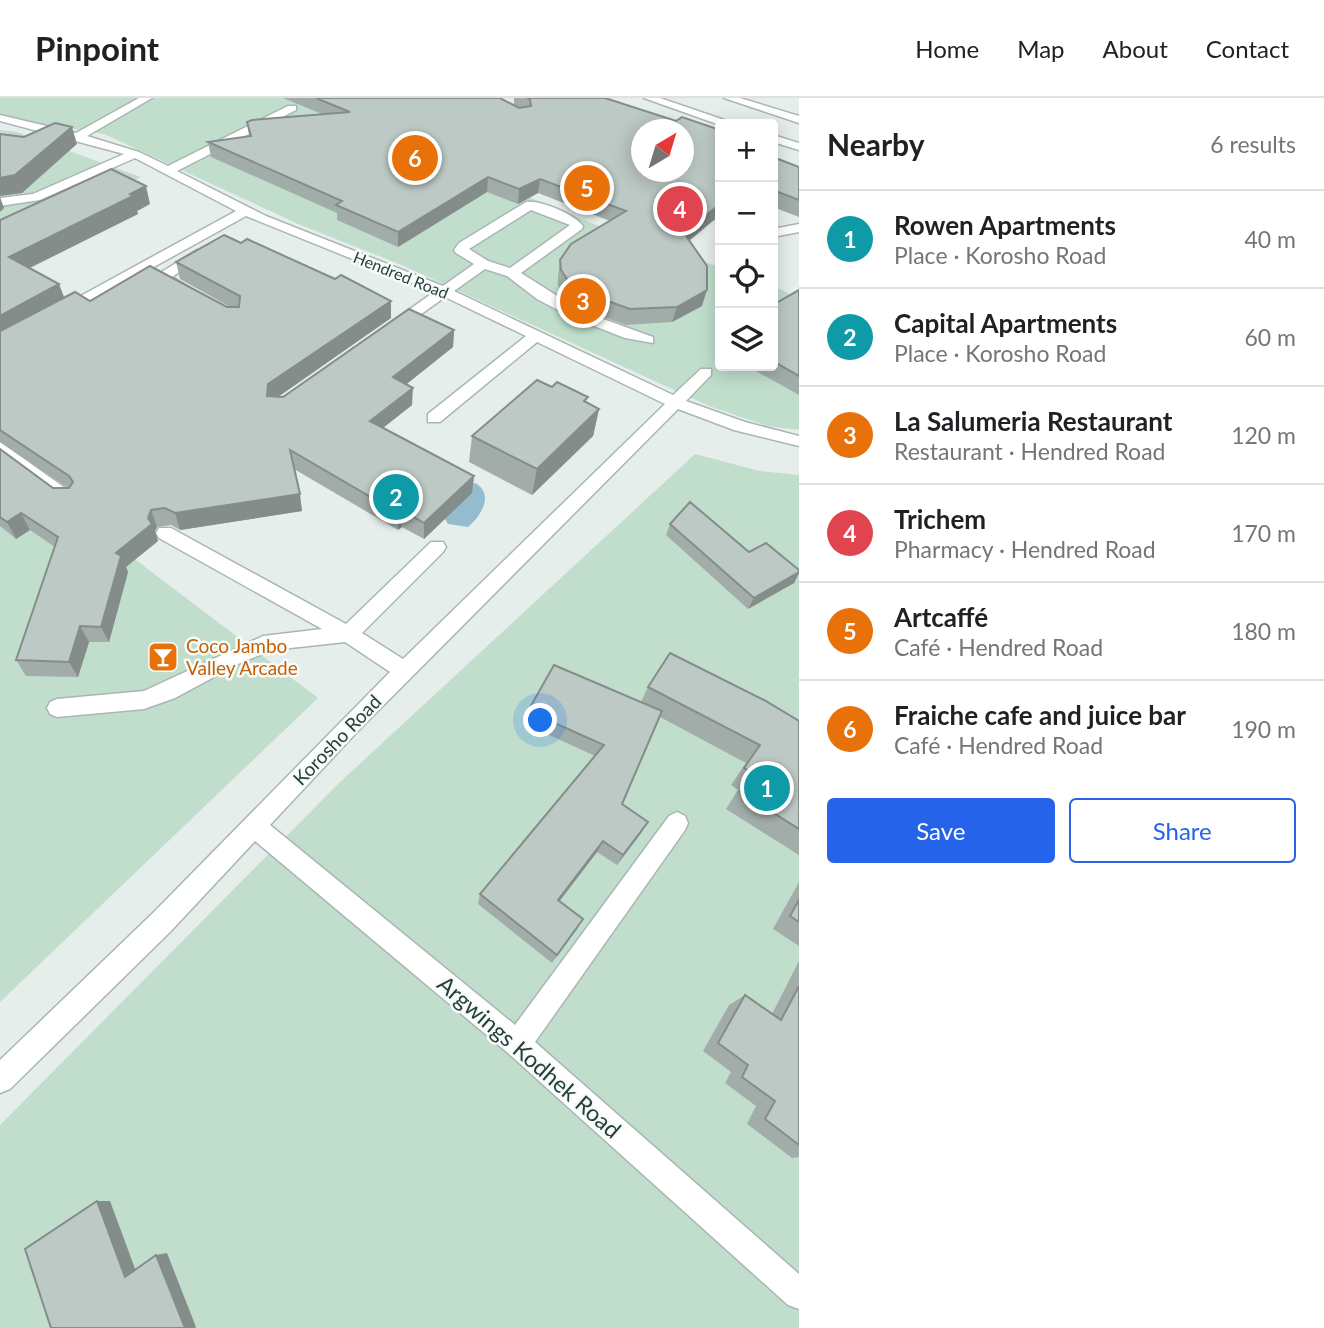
<!DOCTYPE html>
<meta charset="utf-8">
<style>
:root{--surface:#fff;--page:#f6f6f6;--text:#202124;--muted:#757577;--line:#e0e0e0;--accent:#2563eb}
body{margin:0;font-family:Lato,sans-serif;background:var(--page);color:var(--text)}
.controls{position:absolute;right:21px;top:21px;display:grid;overflow:hidden;border-radius:7px;box-shadow:0 4px 18px #0003}
.controls button{width:63px;height:63px;display:grid;place-items:center;padding:0;border:0;border-bottom:2px solid var(--line);background:var(--surface);color:var(--text);font:35px sans-serif}
.compass{position:absolute;left:631px;top:21px;width:63px;height:63px;border-radius:50%;background:var(--surface);box-shadow:0 4px 18px #0003;rotate:38deg}
.you{position:absolute;left:541px;top:623px;width:24px;height:24px;margin:-18px;border:5px solid #fff;border-radius:50%;background:#1a73e8;box-shadow:0 0 0 10px #1a73e833}
.badge{display:grid;place-items:center;width:46px;height:46px;border-radius:50%;background:var(--accent);color:#fff;font-size:23px;font-weight:700}
.pin{position:absolute;translate:-50% -50%;border:4px solid #fff;box-shadow:0 2px 7px #0006}
.list{margin:0;padding:0;list-style:none}
h2{display:flex;justify-content:space-between;align-items:center;height:91px;margin:0;padding:0 28px;font-size:30px}
h2 small{font-size:23px;font-weight:400;color:var(--muted)}
.list li{display:grid;grid-template-columns:46px 1fr auto;gap:21px;align-items:center;box-sizing:border-box;height:98px;padding:0 28px;border-top:2px solid var(--line)}
.list b{display:block;font-size:26px;white-space:nowrap}
.list p{margin:0;font-size:23px;white-space:nowrap;color:var(--muted)}
.list em{font-size:23px;font-style:normal;color:var(--muted)}
.actions{display:flex;gap:14px;padding:21px 28px}
.actions a{flex:1;padding:16px 0;border:2px solid var(--accent);border-radius:7px;text-align:center;font-size:24px;color:var(--accent)}
.actions .main{background:var(--accent);color:#fff}
.icon{flex:none;width:38px;height:38px;fill:none;stroke:currentColor;stroke-width:2;stroke-linecap:round;stroke-linejoin:round}
.map{position:relative;flex:none;width:799px;height:1230px;overflow:hidden}
header{display:flex;align-items:center;gap:42px;box-sizing:border-box;height:98px;padding:0 35px;background:var(--surface);border-bottom:2px solid var(--line)}
header strong{font-size:33px}
nav{display:flex;gap:38px;margin-inline-start:auto;font-size:24px}
main{display:flex}
aside{flex:1;background:var(--surface)}
.map>svg:first-child{display:block}
.green{fill:#c1decd}
.water{fill:#93bdcf}
.lines{fill:none;stroke-linecap:round;stroke-linejoin:round}
.minor-casing{stroke:#a9b6b4;stroke-width:3}
.minor{fill:#fff;fill-rule:evenodd}
.wall{fill:#a2ada9}
.shaded-wall{fill:#848d8a}
.building{fill:#bcc9c5;stroke:#848d8a;stroke-width:2;fill-rule:evenodd}
.labels{text-anchor:middle;stroke-width:5;stroke-linejoin:round;paint-order:stroke}
.far-street-label{font-size:16px;fill:#26403d;stroke:#f7fbf9}
.food-label{font-size:19px;fill:#c56008;stroke:#f7fbf9;text-anchor:start}
.street-label{font-size:19px;fill:#26403d;stroke:#f7fbf9}
.near-street-label{font-size:23px;fill:#26403d;stroke:#f7fbf9}
</style>
<header>
<strong>Pinpoint</strong>
<nav><a>Home</a><a>Map</a><a>About</a><a>Contact</a></nav>
</header>
<main>
<div class="map">
<svg width="799" height="1230" viewBox="0 0 799 1230">
<rect width="100%" height="100%" fill="#e6eeec"/>
<g class="green">
<polygon points="0,0 484,0 502,88 611,133 720,169 720,268 773,268 773,188 799,200 799,332 767,328 709,308 404,168 298,126 104,36 0,19"/>
<polygon points="0,32 17,34 141,79 0,146"/>
<polygon points="695,356 760,373 799,377 799,1230 0,1230 0,1027 339,685"/>
<polygon points="0,359 318,600 0,904"/>
</g>
<path class="water" d="M475,385C495,396 481,418 468,429L448,426L444,419L468,386Z"/>
<g class="lines">
<g class="minor-casing">
<g id="minor">
<path d="M139,0H152L87,38L139,54L168,68L288,8H296V12L177,73L266,118L443,188L474,166L456,155L454,152L459,145L526,104C541,102 574,116 583,128L582,131L521,175L581,213L653,239V245L625,240L571,219L537,201L507,178L485,171L454,193L673,297L701,271H711V277L686,303L745,324L799,338V348L734,332L678,311L356,635L270,727L515,927L669,718L677,714L685,718L688,725L685,732L535,944L799,1176V1211L788,1207L508,955L255,743L171,833L10,991L0,995V962L153,815L390,574L345,544L272,552L238,566L175,600L144,611L57,619L50,616L47,610L50,604L57,601L144,593L263,538L322,531L159,440L156,435L159,430H171L346,526L431,444H443L446,449L443,454L362,535L403,561L665,306L537,244L440,324H428V316L526,238L445,199L399,232H389V226L434,194L246,118L65,218H55V212L236,113L135,60L40,102L0,108V100L33,96L124,56L0,23V17L76,35ZM531,112L570,127L510,170L488,163L469,151Z"/>
<polygon points="644,0 660,0 736,26 720,27"/>
<polygon points="724,0 740,0 799,18 799,25"/>
<polygon points="773,37 799,45 799,52 773,44"/>
<polygon points="799,126 799,134 773,139 773,131"/>
<polygon points="197,152 209,155 172,179 190,190 190,196 180,196 161,186 160,175"/>
<polygon points="0,344 75,397 78,401 75,405 63,405 0,358"/>
</g>
</g>
<use href="#minor" class="minor"/>
</g>
<g class="wall">
<polygon points="283,0 503,0 502,1 514,7 514,0 605,0 676,23 720,32 720,117 689,143 702,208 672,224 626,227 582,211 568,202 558,187 558,178 560,162 610,123 538,95 518,106 487,94 398,149 337,122 337,115 211,59 208,44 249,38 247,24 322,16"/>
<polygon points="773,59 799,69 799,119 773,109"/>
<polygon points="150,106 137,113 138,116 30,170 64,200 90,203 230,209 180,181 176,164 391,220 278,298 283,299 454,232 453,249 406,286 412,307 383,330 474,378 472,395 424,441 402,429 398,432 294,371 302,413 180,432 171,427 157,429 155,433 158,443 126,469 128,474 109,544 89,544 78,579 26,578 16,562 55,449 30,432 16,441 0,428 0,351 53,390 68,390 0,344 0,122"/>
<polygon points="799,192 799,297 747,268 773,268 773,207"/>
<polygon points="587,305 599,311 593,338 532,397 469,364 472,338"/>
<polygon points="670,426 799,472 799,476 794,485 748,511 666,437"/>
<polygon points="648,589 799,623 799,757 726,711 738,692 731,687 746,665 660,619 622,706 641,735 617,767 597,754 560,803 578,830 552,865 478,806 480,796 595,658 525,626 528,613 641,604"/>
<polygon points="799,784 799,848 773,831"/>
<polygon points="799,863 799,1059 792,1060 747,1026 756,1008 725,985 731,974 703,953 729,907 745,897 772,916"/>
</g>
<g class="shaded-wall">
<polygon points="72,29 77,46 22,95 0,98 0,80"/>
<polygon points="488,79 487,94 398,149 398,134"/>
<polygon points="540,81 538,95 518,106 519,91"/>
<polygon points="146,88 150,106 137,113 138,116 17,176 9,159"/>
<polygon points="0,99 4,110 0,114"/>
<polygon points="720,106 720,117 680,150 684,135"/>
<polygon points="59,186 66,204 0,240 0,218"/>
<polygon points="707,192 702,208 672,224 677,209"/>
<polygon points="391,203 391,220 271,304 267,298 268,286"/>
<polygon points="454,232 453,249 393,297 393,279"/>
<polygon points="413,290 412,307 370,340 370,323"/>
<polygon points="599,311 593,338 532,397 537,371"/>
<polygon points="474,378 472,395 424,441 424,425"/>
<polygon points="300,396 302,413 180,432 175,415"/>
<polygon points="151,412 157,429 155,433 158,443 126,469 128,474 109,544 101,529 116,455 148,420"/>
<polygon points="402,412 402,429 398,432 398,415"/>
<polygon points="21,415 30,432 16,441 7,424"/>
<polygon points="799,474 794,485 748,511 754,500"/>
<polygon points="80,528 89,544 78,579 69,564"/>
<polygon points="648,724 641,735 617,767 623,757"/>
<polygon points="603,743 597,754 553,811 558,802"/>
<polygon points="97,1103 110,1103 137,1176 125,1179"/>
<polygon points="167,1155 196,1229 195,1230 185,1230 156,1157"/>
</g>
<g class="building">
<path d="M316,0H500L519,10L531,8L530,1L527,0H605L676,23L682,19L720,32L718,33L720,34V106L684,135L707,168V192L677,209L630,211L585,195L571,187L561,172L560,162L571,146L626,113L540,81L519,91L488,79L398,134L336,107L342,103L208,44L251,38L247,24L252,22L350,14ZM641,32H683V74H641Z"/>
<polygon points="55,25 72,29 15,77 0,80 0,36 24,39"/>
<polygon points="773,59 799,69 799,102 773,92"/>
<polygon points="111,71 146,88 130,96 133,98 9,159 59,186 0,218 0,122"/>
<polygon points="224,137 241,145 247,141 335,181 341,177 391,203 268,286 267,298 283,299 409,211 454,232 393,279 413,290 370,323 474,378 424,425 402,412 398,415 290,352 300,396 175,415 165,410 151,412 148,420 152,426 116,455 121,458 101,529 80,528 69,564 16,562 58,439 21,415 7,424 0,419 0,351 53,390 69,390 73,384 69,378 0,332 0,233 75,194 90,203 150,168 227,209 239,209 240,198 176,164"/>
<polygon points="799,192 799,278 773,263 773,207"/>
<polygon points="537,282 552,289 557,284 588,299 584,303 599,311 537,371 472,338"/>
<polygon points="690,404 749,454 766,445 799,472 799,474 754,500 670,426"/>
<polygon points="670,555 764,602 799,623 799,731 740,694 752,675 744,670 760,647 648,589"/>
<polygon points="554,567 662,613 622,706 648,724 623,757 603,743 558,802 583,821 557,857 480,796 604,647 528,613"/>
<polygon points="799,802 799,824 790,818"/>
<polygon points="799,888 799,1047 765,1021 775,1003 742,979 748,967 718,945 745,897 781,922"/>
<polygon points="97,1103 125,1179 156,1157 185,1230 51,1230 25,1151"/>
</g>
<defs>
<g id="bar-square" transform="scale(1.575)"><rect x="-9" y="-9" width="18" height="18" rx="4" fill="#e8710a" stroke="#f7fbf9"/><path d="M-6-5H6L.8 .8V4.5H3.5V6h-7V4.5H-.8V.8Z" fill="#fff"/></g>
</defs>
<g fill-rule="evenodd">
<use href="#bar-square" x="163" y="559"/>
</g>
<g class="labels">
<g class="far-street-label">
<text transform="translate(401 177) rotate(22)" y="6">Hendred Road</text>
</g>
<g class="food-label">
<text x="186" y="555">Coco Jambo<tspan x="186" dy="22">Valley Arcade</tspan></text>
</g>
<g class="street-label">
<text transform="translate(337 642) rotate(-46)" y="7">Korosho Road</text>
</g>
<g class="near-street-label">
<text transform="translate(529 959) rotate(41)" y="8">Argwings Kodhek Road</text>
</g>
</g>
</svg>
<div class="controls">
<button>+</button>
<button>−</button>
<button><svg class="icon" aria-label="locate" viewBox="0 0 24 24"><circle cx="12" cy="12" r="6"/><path d="M12 2v4M12 18v4M2 12h4M18 12h4"/></svg></button>
<button><svg class="icon" aria-label="layers" viewBox="0 0 24 24"><path d="M12 4l9 5-9 5-9-5zM3 14l9 5 9-5"/></svg></button>
</div>
<svg class="compass" viewBox="-18 -18 36 36"><path d="M0-13l5 13h-10z" fill="#e53935"/><path d="M0 13l5-13h-10z" fill="#757577"/></svg>
<div class="you"></div>
<div class="pin badge" style="left:767px;top:690px;background:#0f9aa8">1</div>
<div class="pin badge" style="left:396px;top:399px;background:#0f9aa8">2</div>
<div class="pin badge" style="left:583px;top:203px;background:#e8710a">3</div>
<div class="pin badge" style="left:680px;top:111px;background:#e0444e">4</div>
<div class="pin badge" style="left:587px;top:90px;background:#e8710a">5</div>
<div class="pin badge" style="left:415px;top:60px;background:#e8710a">6</div>
</div>
<aside>
<h2>Nearby<small>6 results</small></h2>
<ul class="list">
<li><span class="badge" style="background:#0f9aa8">1</span><div><b>Rowen Apartments</b><p>Place · Korosho Road</p></div><em>40 m</em></li>
<li><span class="badge" style="background:#0f9aa8">2</span><div><b>Capital Apartments</b><p>Place · Korosho Road</p></div><em>60 m</em></li>
<li><span class="badge" style="background:#e8710a">3</span><div><b>La Salumeria Restaurant</b><p>Restaurant · Hendred Road</p></div><em>120 m</em></li>
<li><span class="badge" style="background:#e0444e">4</span><div><b>Trichem</b><p>Pharmacy · Hendred Road</p></div><em>170 m</em></li>
<li><span class="badge" style="background:#e8710a">5</span><div><b>Artcaffé</b><p>Café · Hendred Road</p></div><em>180 m</em></li>
<li><span class="badge" style="background:#e8710a">6</span><div><b>Fraiche cafe and juice bar</b><p>Café · Hendred Road</p></div><em>190 m</em></li>
</ul>
<div class="actions"><a class="main">Save</a><a>Share</a></div>
</aside>
</main>
